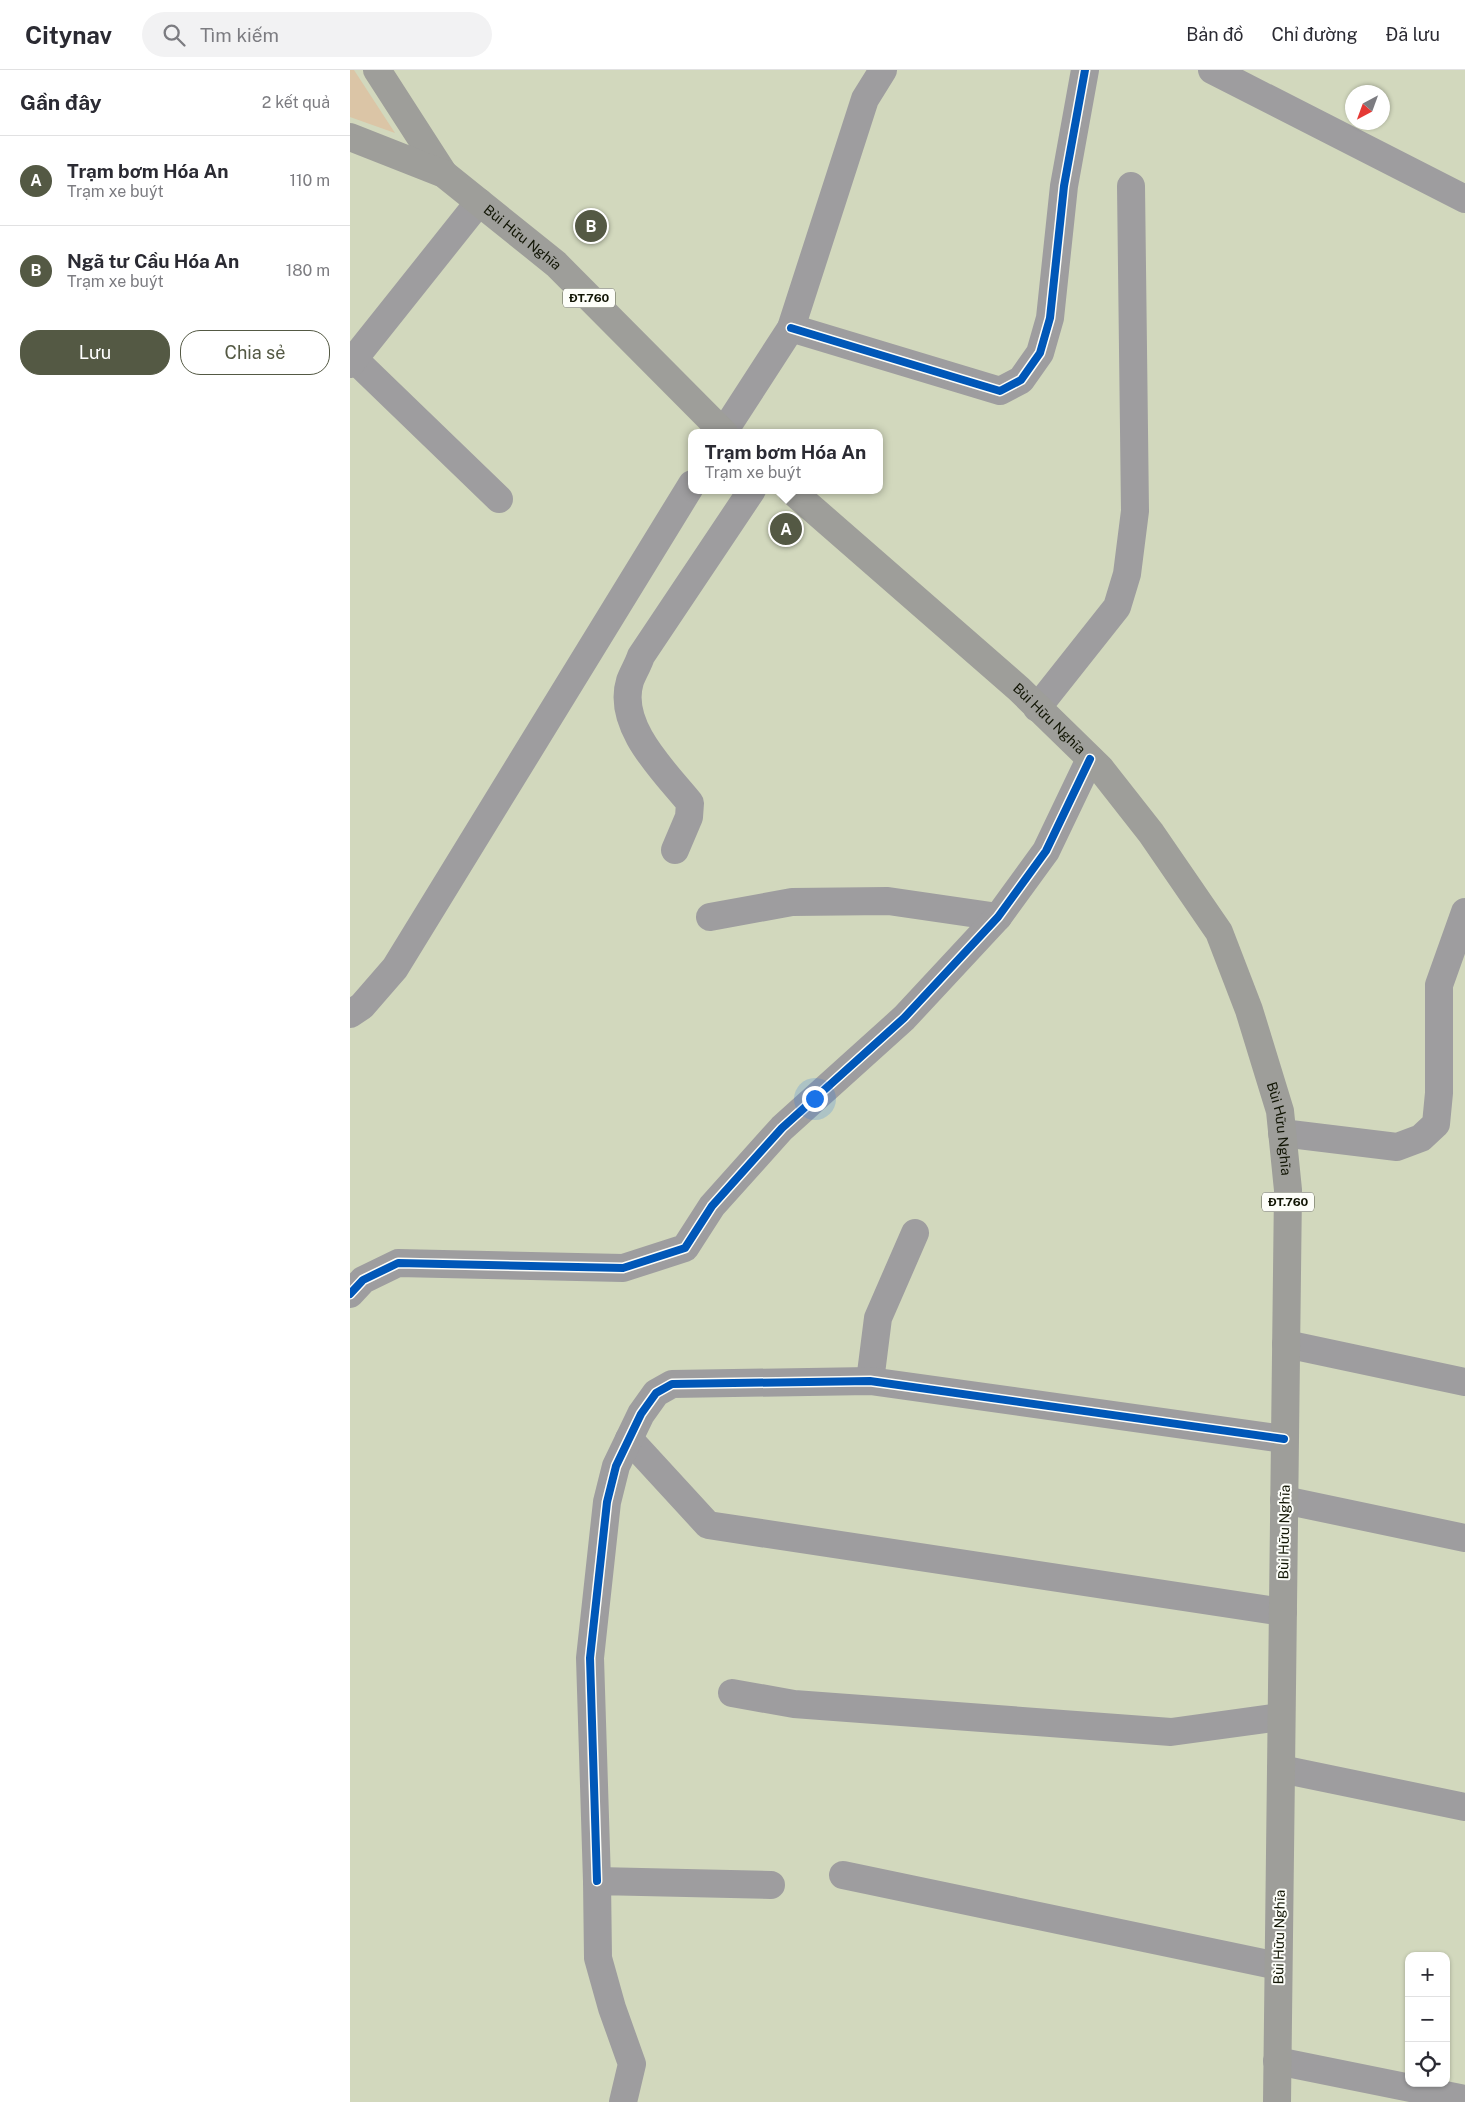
<!DOCTYPE html>
<html lang="vi">
<meta charset="utf-8">
<style>
:root{--surface:#fff;--page:#f2f2f3;--text:#2b2b33;--muted:#7c7c81;--line:#e1e1e2;--accent:#545944}
body{margin:0;font-family:"Public Sans",sans-serif;background:var(--page);color:var(--text)}
.controls{position:absolute;right:15px;bottom:15px;display:grid;overflow:hidden;border-radius:10px;box-shadow:0 1px 4px #0004}
.controls button{width:45px;height:45px;display:grid;place-items:center;padding:0;border:0;border-bottom:1px solid var(--line);background:var(--surface);color:var(--text);font:25px sans-serif}
.compass{position:absolute;left:995px;top:15px;width:45px;height:45px;border-radius:50%;background:var(--surface);box-shadow:0 1px 4px #0004;rotate:221deg}
.you{position:absolute;left:464px;top:1028px;width:18px;height:18px;margin:-12px;border:4px solid #fff;border-radius:50%;background:#1a73e8;box-shadow:0 0 0 8px #1a73e833}
.badge{display:grid;place-items:center;width:32px;height:32px;border-radius:50%;background:var(--accent);color:#fff;font-size:16px;font-weight:700}
.pin{position:absolute;translate:-50% -50%;border:2px solid #fff;box-shadow:0 1px 5px #0006}
.popup{position:absolute;left:338px;top:359px;width:195px;height:65px;box-sizing:border-box;display:grid;place-content:center;border-radius:10px;background:var(--surface);filter:drop-shadow(0 1px 4px #0005);font-size:16px;white-space:nowrap;color:var(--muted)}
.popup b{font-size:19px;color:var(--text)}
.popup::after{content:'';position:absolute;left:50%;top:100%;margin-left:-10px;border:10px solid transparent;border-top-color:var(--surface)}
.list{margin:0;padding:0;list-style:none}
h2{display:flex;justify-content:space-between;align-items:center;height:65px;margin:0;padding:0 20px;font-size:21px}
h2 small{font-size:16px;font-weight:400;color:var(--muted)}
.list li{display:grid;grid-template-columns:32px 1fr auto;gap:15px;align-items:center;box-sizing:border-box;height:90px;padding:0 20px;border-top:1px solid var(--line)}
.list b{display:block;font-size:19px;white-space:nowrap}
.list p{margin:0;font-size:16px;white-space:nowrap;color:var(--muted)}
.list em{font-size:16px;font-style:normal;color:var(--muted)}
.actions{display:flex;gap:10px;padding:15px 20px}
.actions a{flex:1;padding:11px 0;border:1px solid var(--accent);border-radius:20px;text-align:center;font-size:18px;color:var(--accent)}
.actions .main{background:var(--accent);color:#fff}
.icon{flex:none;width:28px;height:28px;fill:none;stroke:currentColor;stroke-width:2;stroke-linecap:round;stroke-linejoin:round}
.map{position:relative;flex:none;width:1115px;height:2032px;overflow:hidden}
header{display:flex;align-items:center;gap:30px;box-sizing:border-box;height:70px;padding:0 25px;background:var(--surface);border-bottom:1px solid var(--line)}
header strong{font-size:24px}
nav{display:flex;gap:28px;margin-inline-start:auto;font-size:18px}
.search{width:350px;height:45px;background:var(--page);display:flex;align-items:center;gap:12px;box-sizing:border-box;padding:0 18px;border-radius:28px;color:var(--muted);font-size:19px}
main{display:flex}
aside{flex:1;background:var(--surface)}
.map>svg:first-child{display:block}
.green{fill:#dbc5a6}
.lines{fill:none;stroke-linecap:round;stroke-linejoin:round}
.minor{stroke:#9e9d9f;stroke-width:28}
.major{stroke:#9e9e9a;stroke-width:28}
.cycleway-casing{stroke:#fdfef9;stroke-width:11}
.cycleway{stroke:#0057b8;stroke-width:8}
.labels{text-anchor:middle;stroke-width:4;stroke-linejoin:round;paint-order:stroke}
.shield{fill:#fdfef9;stroke:#575a4d;stroke-width:1}
.shield-label{font-size:12px;font-weight:bold;fill:#101403}
.street-label{font-size:14px;fill:#101403;stroke:#fdfef9}
</style>
<header>
<strong>Citynav</strong>
<div class="search"><svg class="icon" aria-label="search" viewBox="0 0 24 24"><circle cx="10" cy="10" r="6"/><path d="M15 15l6 6"/></svg>Tìm kiếm</div>
<nav><a>Bản đồ</a><a>Chỉ đường</a><a>Đã lưu</a></nav>
</header>
<main>
<aside>
<h2>Gần đây<small>2 kết quả</small></h2>
<ul class="list">
<li><span class="badge">A</span><div><b>Trạm bơm Hóa An</b><p>Trạm xe buýt</p></div><em>110 m</em></li>
<li><span class="badge">B</span><div><b>Ngã tư Cầu Hóa An</b><p>Trạm xe buýt</p></div><em>180 m</em></li>
</ul>
<div class="actions"><a class="main">Lưu</a><a>Chia sẻ</a></div>
</aside>
<div class="map">
<svg width="1115" height="2032" viewBox="0 0 1115 2032">
<rect width="100%" height="100%" fill="#d2d8bd"/>
<polygon class="green" points="0,0 4,0 45,63 0,47"/>
<g class="lines">
<g class="minor">
<polyline points="862,0 1115,129"/>
<polyline points="441,258 650,321 671,310 690,283 700,248 714,116 735,0"/>
<polyline points="4,289 149,429"/>
<polyline points="0,294 129,132"/>
<polyline points="373,363 441,258 515,29 533,0"/>
<polyline points="687,638 767,537 777,504 785,441 781,116"/>
<path d="M325,780L339,747L340,733C315,702 266,656 280,611C283,603 288,595 291,586L402,420"/>
<polyline points="360,847 442,832 538,831 648,847"/>
<polyline points="0,944 12,936 45,898 342,414"/>
<polyline points="932,1063 1047,1077 1071,1068 1086,1054 1089,1023 1089,915 1115,842"/>
<polyline points="0,1224 13,1210 48,1193 273,1198 335,1178 362,1136 432,1058 554,948 648,847 696,781 740,689"/>
<polyline points="936,1274 1115,1312"/>
<polyline points="520,1311 528,1248 565,1163"/>
<polyline points="279,1369 358,1455 933,1542"/>
<polyline points="934,1430 1115,1468"/>
<polyline points="382,1623 444,1634 821,1662 931,1647"/>
<polyline points="931,1699 1115,1737"/>
<polyline points="493,1805 928,1896"/>
<polyline points="247,1811 240,1588 257,1432 266,1396 291,1344 306,1323 322,1314 520,1311 934,1369"/>
<polyline points="927,1991 1115,2029"/>
<polyline points="273,2032 282,1994 262,1938 248,1888 247,1811 421,1815"/>
</g>
<g class="major">
<polyline points="27,0 94,104"/>
<path id="s1" d="M0,67L94,104L206,194L374,363"/>
<path id="s2" d="M441,420L669,619L750,698L801,763L869,862L899,940L930,1041L938,1120L927,2032"/>
</g>
<g class="cycleway-casing">
<g id="cycleway">
<polyline points="441,258 650,321 671,310 690,283 700,248 714,116 735,0"/>
<polyline points="0,1224 13,1210 48,1193 273,1198 335,1178 362,1136 432,1058 554,948 648,847 696,781 740,689"/>
<polyline points="247,1811 240,1588 257,1432 266,1396 291,1344 306,1323 322,1314 520,1311 934,1369"/>
</g>
</g>
<use href="#cycleway" class="cycleway"/>
</g>
<g class="labels">
<g class="shield">
<rect x="213" y="218.5" width="52" height="19" rx="4"/>
<rect x="912" y="1122.5" width="52" height="19" rx="4"/>
</g>
<g class="shield-label">
<text x="239" y="232">ĐT.760</text>
<text x="938" y="1136">ĐT.760</text>
</g>
<g class="street-label">
<text dy="5" stroke="none"><textPath href="#s1" startOffset="202">Bùi Hữu Nghĩa</textPath></text>
<text dy="5" stroke="none"><textPath href="#s2" startOffset="345">Bùi Hữu Nghĩa</textPath></text>
<text dy="5" stroke="none"><textPath href="#s2" startOffset="825">Bùi Hữu Nghĩa</textPath></text>
<text transform="translate(934 1462) rotate(-89)" y="5">Bùi Hữu Nghĩa</text>
<text transform="translate(929 1867) rotate(-89)" y="5">Bùi Hữu Nghĩa</text>
</g>
</g>
</svg>
<div class="controls">
<button>+</button>
<button>−</button>
<button><svg class="icon" aria-label="locate" viewBox="0 0 24 24"><circle cx="12" cy="12" r="6"/><path d="M12 2v4M12 18v4M2 12h4M18 12h4"/></svg></button>
</div>
<svg class="compass" viewBox="-18 -18 36 36"><path d="M0-13l5 13h-10z" fill="#e53935"/><path d="M0 13l5-13h-10z" fill="#7c7c81"/></svg>
<div class="you"></div>
<div class="pin badge" style="left:436px;top:459px">A</div>
<div class="popup"><b>Trạm bơm Hóa An</b>Trạm xe buýt</div>
<div class="pin badge" style="left:241px;top:156px">B</div>
</div>
</main>
